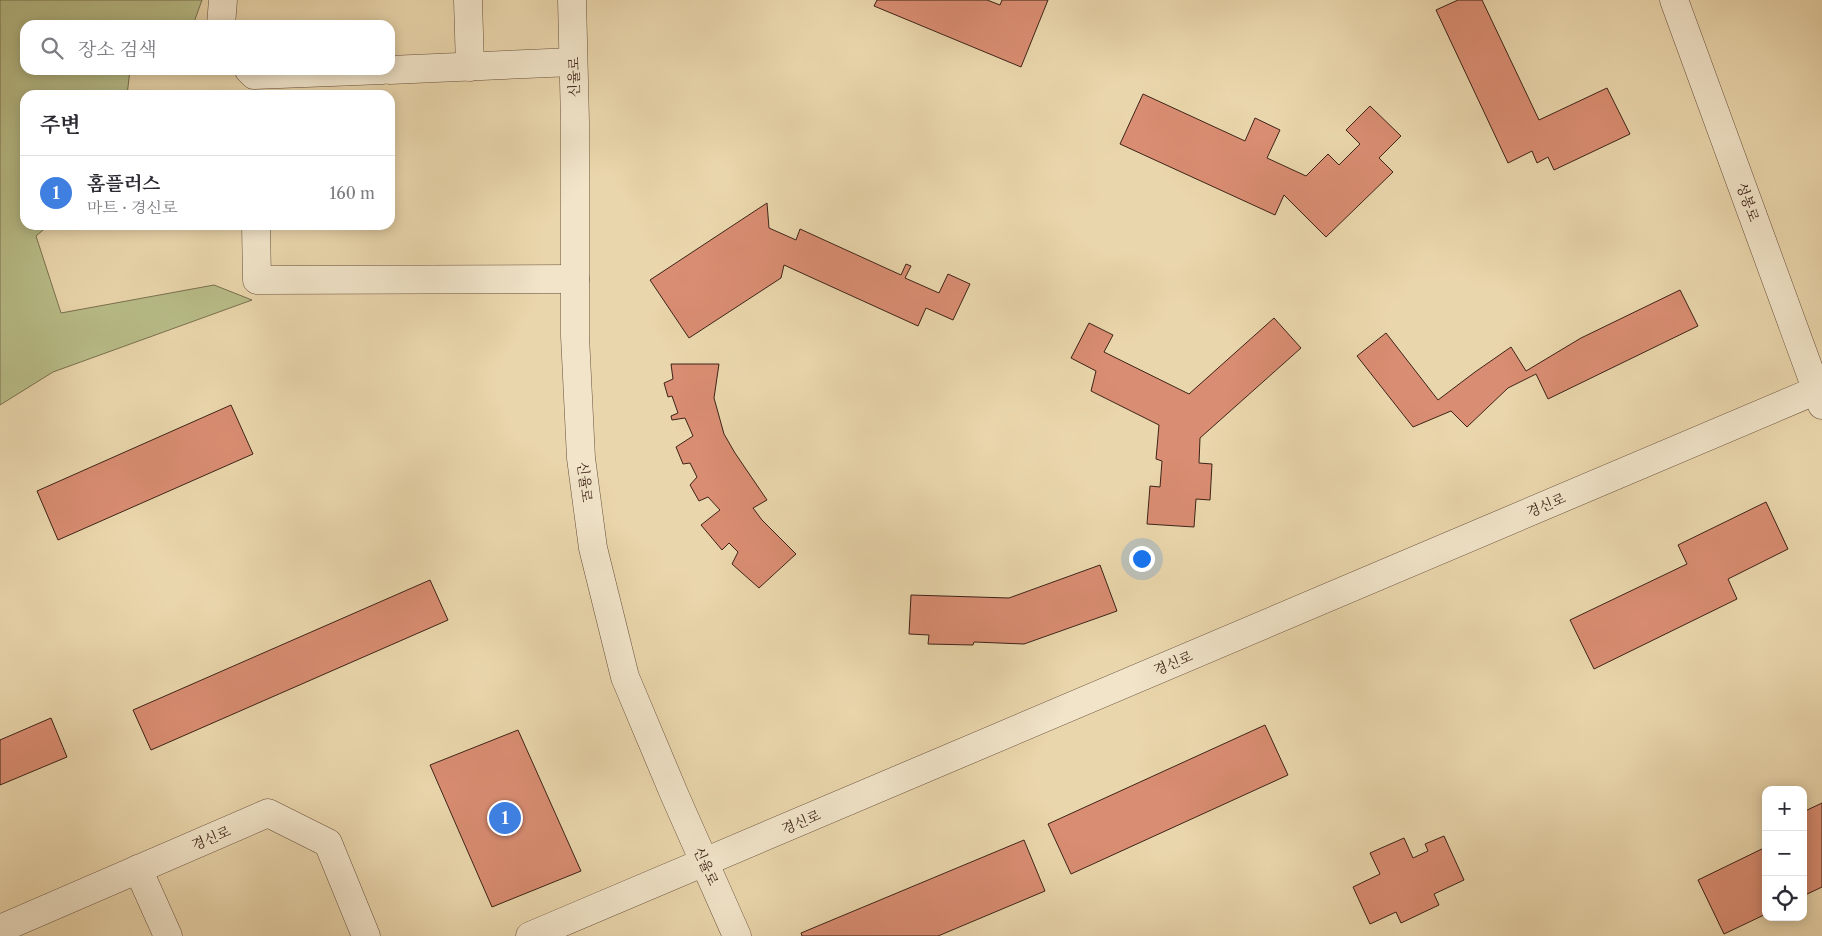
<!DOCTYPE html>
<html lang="ko">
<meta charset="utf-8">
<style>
:root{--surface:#fff;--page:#f7f7f7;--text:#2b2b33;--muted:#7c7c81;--line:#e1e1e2;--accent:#1a73e8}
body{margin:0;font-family:"Libre Caslon Text","Noto Serif KR",serif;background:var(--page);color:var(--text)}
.controls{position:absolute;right:15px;bottom:15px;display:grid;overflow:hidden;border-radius:10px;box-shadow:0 2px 12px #0003}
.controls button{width:45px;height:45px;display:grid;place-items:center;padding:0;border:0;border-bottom:1px solid var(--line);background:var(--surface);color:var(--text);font:25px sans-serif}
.you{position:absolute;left:1141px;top:558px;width:18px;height:18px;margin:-12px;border:4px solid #fff;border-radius:50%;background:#1a73e8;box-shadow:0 0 0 8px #1a73e833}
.badge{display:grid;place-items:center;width:32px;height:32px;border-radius:50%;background:var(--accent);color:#fff;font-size:16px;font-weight:700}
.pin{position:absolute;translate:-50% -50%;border:2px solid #fff;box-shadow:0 1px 5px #0006}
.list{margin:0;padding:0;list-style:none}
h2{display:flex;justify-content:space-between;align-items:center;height:65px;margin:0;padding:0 20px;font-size:21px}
h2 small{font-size:16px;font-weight:400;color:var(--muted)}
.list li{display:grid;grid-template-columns:32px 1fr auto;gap:15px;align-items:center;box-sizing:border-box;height:75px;padding:0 20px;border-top:1px solid var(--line)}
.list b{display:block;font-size:19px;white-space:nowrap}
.list p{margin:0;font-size:16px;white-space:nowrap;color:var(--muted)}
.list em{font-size:16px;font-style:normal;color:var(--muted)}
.icon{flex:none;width:28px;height:28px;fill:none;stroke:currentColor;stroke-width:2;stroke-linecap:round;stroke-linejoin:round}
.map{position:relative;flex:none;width:1822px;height:936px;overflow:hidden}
.search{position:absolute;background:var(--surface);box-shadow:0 2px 12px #0003;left:20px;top:20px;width:375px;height:55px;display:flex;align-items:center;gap:12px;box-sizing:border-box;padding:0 18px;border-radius:15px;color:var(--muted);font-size:19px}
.panel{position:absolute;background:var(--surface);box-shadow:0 2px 12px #0003;left:20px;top:90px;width:375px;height:140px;border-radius:15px}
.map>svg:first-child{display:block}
.green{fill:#b8bd88;stroke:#7a7050}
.building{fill:#d98d72;stroke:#3d2317}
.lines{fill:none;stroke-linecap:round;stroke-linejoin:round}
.minor-casing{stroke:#68503c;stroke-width:29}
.minor{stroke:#f1e4c9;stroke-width:28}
.labels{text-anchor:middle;stroke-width:5;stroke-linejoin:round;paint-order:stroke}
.street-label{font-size:14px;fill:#3d2317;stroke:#f1e4c9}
</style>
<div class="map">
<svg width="1822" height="936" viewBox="0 0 1822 936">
<rect width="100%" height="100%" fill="#ead6ac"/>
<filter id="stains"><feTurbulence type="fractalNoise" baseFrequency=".004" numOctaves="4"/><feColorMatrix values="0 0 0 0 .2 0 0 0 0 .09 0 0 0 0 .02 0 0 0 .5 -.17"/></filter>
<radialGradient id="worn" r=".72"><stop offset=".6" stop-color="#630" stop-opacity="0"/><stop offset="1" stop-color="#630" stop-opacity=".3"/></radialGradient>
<polygon class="green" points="0,0 202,0 193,25 25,25 25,70 130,70 127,95 25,95 25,225 49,225 36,236 61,313 214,285 252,300 53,372 0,405"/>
<g class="building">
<polygon points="877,0 987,0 1000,5 1002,0 1048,0 1021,67 874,6"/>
<polygon points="1458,0 1482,0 1539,120 1607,88 1630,134 1554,170 1548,157 1537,163 1532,151 1508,163 1436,10"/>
<polygon points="1143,94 1245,141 1255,118 1280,130 1267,158 1306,176 1328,154 1339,165 1360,144 1346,130 1370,106 1401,136 1379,158 1393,172 1326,237 1284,195 1275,215 1120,144"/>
<polygon points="767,203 769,228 796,240 800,229 901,275 906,264 911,266 905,278 939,293 948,274 970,284 953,320 926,308 918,326 784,265 781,278 689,338 650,280"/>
<polygon points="1680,290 1698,326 1548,399 1536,374 1508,388 1467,427 1451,411 1413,427 1357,356 1386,333 1438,400 1475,372 1511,347 1526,371 1581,338"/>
<polygon points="1274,318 1301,348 1200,438 1199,463 1212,464 1210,500 1196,499 1194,527 1147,524 1150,486 1160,487 1162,461 1156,459 1159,425 1091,391 1096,371 1071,358 1089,323 1113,335 1104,352 1189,394"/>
<polygon points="671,364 719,364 714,398 724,434 735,453 767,500 753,508 762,520 796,554 759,588 732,564 738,552 729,543 722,550 701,525 720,510 708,497 699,501 690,485 697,477 690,463 683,464 676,447 693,436 685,418 672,420 671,416 678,413 672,396 668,397 664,383 673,379"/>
<polygon points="231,405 253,454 58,540 37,491"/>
<polygon points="1766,502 1788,549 1728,579 1737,599 1594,669 1570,620 1687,564 1678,545"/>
<polygon points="1100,565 1117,611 1024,644 974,642 973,645 928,644 929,635 909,634 911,595 1009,598"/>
<polygon points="430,580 448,620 151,750 133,710"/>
<polygon points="51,718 67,757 0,785 0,740"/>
<polygon points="1265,725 1288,775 1071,874 1048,824"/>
<polygon points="518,730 581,871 492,907 430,765"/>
<polygon points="1822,803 1822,887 1803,896 1803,812"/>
<polygon points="1444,836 1464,880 1434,894 1439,905 1401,923 1396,912 1370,924 1353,887 1380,874 1370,853 1404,838 1413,858 1428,851 1425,844"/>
<polygon points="1024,840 1045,891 938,936 802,936 801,933"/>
<polygon points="1766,847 1766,914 1724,934 1698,880"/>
</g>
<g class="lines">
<g class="minor-casing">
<g id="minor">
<polyline points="468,0 470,67"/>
<polyline points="572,0 575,122 575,336 581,458 593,548 625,677 675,796 737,936"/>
<polyline points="1674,0 1822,405"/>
<polyline points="221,25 223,0"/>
<polyline points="249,70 254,75 383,70"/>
<polyline points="390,70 573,62"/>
<polyline points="256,225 257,280 575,279"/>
<polyline points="138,869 168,936"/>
<polyline points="0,929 268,813 328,843 366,936"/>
<polyline points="530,936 1817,390"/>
</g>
</g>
<use href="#minor" class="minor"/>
</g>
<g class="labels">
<g class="street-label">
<text transform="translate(574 77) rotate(-91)" y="5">신율로</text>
<text transform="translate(1748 202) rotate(70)" y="5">성봉로</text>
<text transform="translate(585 482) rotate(83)" y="5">신율로</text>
<text transform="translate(1546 505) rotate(-23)" y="5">경신로</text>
<text transform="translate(1173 663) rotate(-23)" y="5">경신로</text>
<text transform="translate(801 822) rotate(-23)" y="5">경신로</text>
<text transform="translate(211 838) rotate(-23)" y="5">경신로</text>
<text transform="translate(706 866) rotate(66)" y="5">신율로</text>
</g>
</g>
<rect width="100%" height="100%" filter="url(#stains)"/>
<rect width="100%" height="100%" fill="url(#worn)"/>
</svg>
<div class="controls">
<button>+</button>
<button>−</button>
<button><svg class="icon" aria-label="locate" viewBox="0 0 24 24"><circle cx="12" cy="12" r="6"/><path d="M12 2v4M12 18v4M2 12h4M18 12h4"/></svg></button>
</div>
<div class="you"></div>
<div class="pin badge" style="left:505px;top:818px;background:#3f7fe0">1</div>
<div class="search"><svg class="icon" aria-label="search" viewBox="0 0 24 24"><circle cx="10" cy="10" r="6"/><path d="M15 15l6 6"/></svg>장소 검색</div>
<section class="panel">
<h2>주변<small></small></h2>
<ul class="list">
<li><span class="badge" style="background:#3f7fe0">1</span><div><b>홈플러스</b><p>마트 · 경신로</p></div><em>160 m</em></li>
</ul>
</section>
</div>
